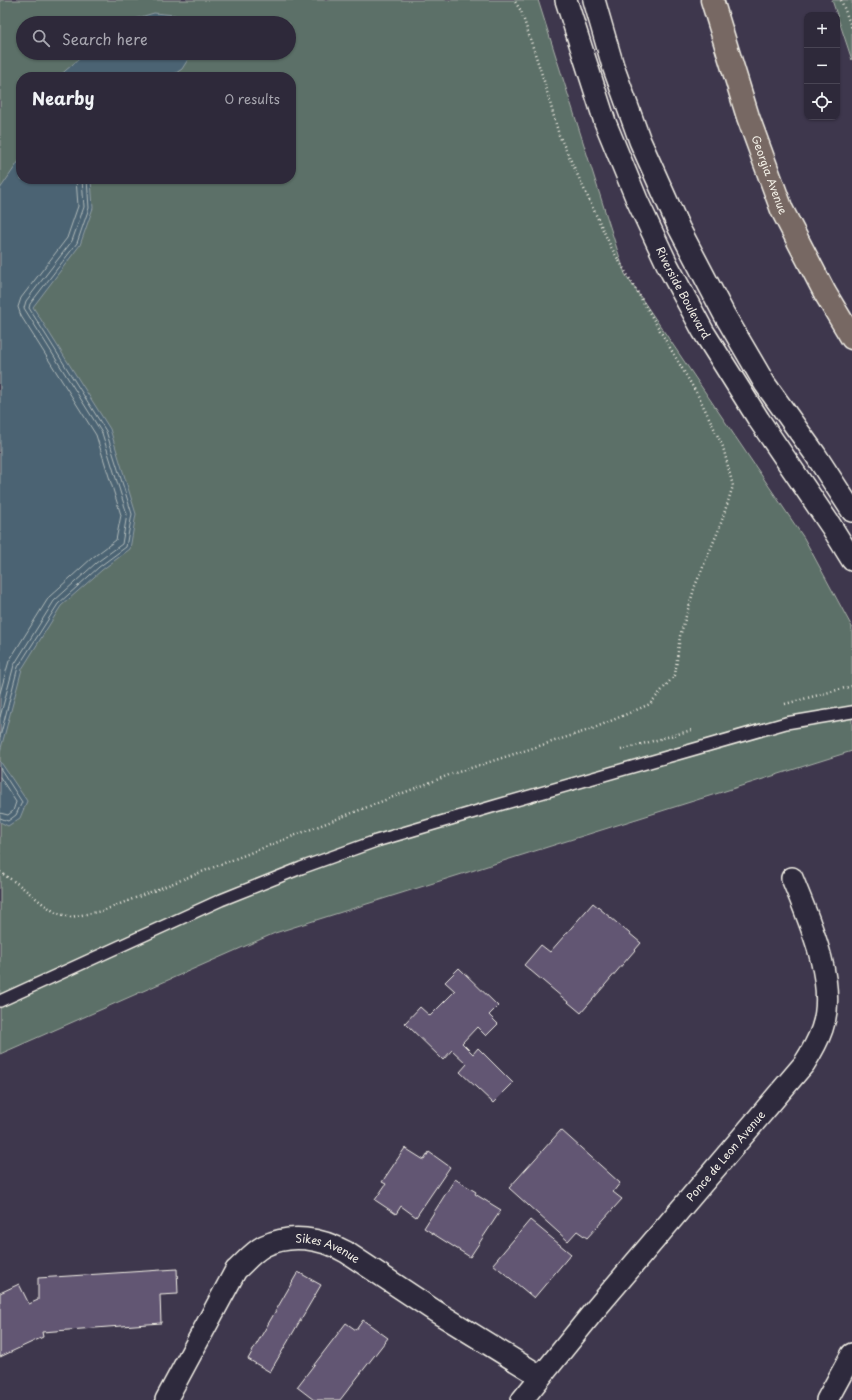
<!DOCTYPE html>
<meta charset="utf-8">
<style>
:root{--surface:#2e293a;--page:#363142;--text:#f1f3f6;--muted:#a7a6af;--line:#494554}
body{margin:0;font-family:"Playpen Sans",sans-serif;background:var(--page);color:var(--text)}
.controls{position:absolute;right:12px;top:12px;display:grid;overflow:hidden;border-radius:8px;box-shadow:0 1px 3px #0004}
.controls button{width:36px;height:36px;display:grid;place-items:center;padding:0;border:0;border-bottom:1px solid var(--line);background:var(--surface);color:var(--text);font:20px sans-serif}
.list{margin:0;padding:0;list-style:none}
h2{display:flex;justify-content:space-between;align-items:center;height:52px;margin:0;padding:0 16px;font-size:17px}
h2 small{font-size:13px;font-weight:400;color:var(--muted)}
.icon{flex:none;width:22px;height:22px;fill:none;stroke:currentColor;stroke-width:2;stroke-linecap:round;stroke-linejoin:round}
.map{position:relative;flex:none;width:852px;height:1400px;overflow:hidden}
.search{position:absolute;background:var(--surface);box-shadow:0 1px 3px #0004;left:16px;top:16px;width:280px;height:44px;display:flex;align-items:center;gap:10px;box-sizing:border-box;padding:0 14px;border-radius:22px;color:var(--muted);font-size:15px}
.panel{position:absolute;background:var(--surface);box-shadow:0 1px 3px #0004;left:16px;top:72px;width:280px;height:112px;border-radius:16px}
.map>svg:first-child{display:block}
.green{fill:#5c6f67;stroke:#a8b0a8;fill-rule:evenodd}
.water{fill:#4b6473;stroke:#8f9ca2}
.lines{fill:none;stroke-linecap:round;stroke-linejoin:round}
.shore{stroke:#b0b9b9;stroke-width:1}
.building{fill:#625673;stroke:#f4f1e8}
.service-casing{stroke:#f4f1e8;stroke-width:14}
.minor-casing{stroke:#f4f1e8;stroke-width:24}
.primary-casing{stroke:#f4f1e8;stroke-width:25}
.path{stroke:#f4f1e8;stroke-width:2.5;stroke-dasharray:1 3;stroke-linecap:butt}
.service{stroke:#2f2a3d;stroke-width:11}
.minor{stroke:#2f2a3d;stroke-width:21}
.primary{stroke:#776864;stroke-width:22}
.labels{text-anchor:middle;stroke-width:4;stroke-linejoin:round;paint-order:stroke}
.street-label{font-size:11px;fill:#f4f1e8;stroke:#2f2a3d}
</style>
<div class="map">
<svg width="852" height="1400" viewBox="0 0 852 1400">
<rect width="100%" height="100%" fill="#3e374d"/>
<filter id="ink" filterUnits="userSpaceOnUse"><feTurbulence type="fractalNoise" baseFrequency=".025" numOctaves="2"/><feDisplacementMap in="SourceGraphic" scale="8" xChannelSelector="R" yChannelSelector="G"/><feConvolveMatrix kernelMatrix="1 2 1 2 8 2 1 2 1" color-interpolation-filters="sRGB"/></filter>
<g filter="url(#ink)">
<g class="green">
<path d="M0,0H538L625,274L804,538L852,627V751L275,933L0,1054ZM23,23H289V53H23ZM21,77H291V179H21Z"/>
<polygon points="832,0 852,0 852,60"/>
</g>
<g class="water">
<polygon points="154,13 175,15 188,23 121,23"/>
<polygon points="86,53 192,53 182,69 170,77 58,77"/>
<polygon points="21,158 21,179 91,179 93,208 80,245 33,307 110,429 136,514 130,549 102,570 61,606 22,669 0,752 0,189"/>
<polygon points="0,761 27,801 20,818 8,826 0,822"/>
</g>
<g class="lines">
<g class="shore">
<path d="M135,23C150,18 166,14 180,23"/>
<polyline points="0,693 9,661 49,597 92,558 116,540 121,515 96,435 21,316 18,307 21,298 67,238 78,206 76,179"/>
<polyline points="0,717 14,665 54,601 96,563 122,544 127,514 102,433 24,308 26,301 72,241 84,207 82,179"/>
<polyline points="0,737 18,667 58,604 99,567 126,547 132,514 106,431 29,308 30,304 77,243 89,208 87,179"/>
<polyline points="0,768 22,802 16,815 8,821 0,818"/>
<polyline points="0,777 16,802 13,811 8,815 0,813"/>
</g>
</g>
<g class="building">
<polygon points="593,903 641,943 581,1013 524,965 541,945 550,952"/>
<polygon points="459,968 498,1006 489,1015 498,1024 486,1036 477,1027 462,1043 473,1054 478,1048 513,1083 493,1103 460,1072 467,1064 452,1050 443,1060 405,1023 420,1007 430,1016 455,991 445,982"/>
<polygon points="561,1130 620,1183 613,1192 622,1199 587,1238 577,1231 568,1241 509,1188"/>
<polygon points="405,1148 424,1160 429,1152 450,1167 416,1217 401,1206 396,1214 375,1200 386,1184 382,1182"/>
<polygon points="455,1179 476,1192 475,1194 501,1210 470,1257 424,1228"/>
<polygon points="530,1220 571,1254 534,1298 493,1264"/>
<polygon points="177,1269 178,1294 160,1295 161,1323 42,1332 43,1337 0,1357 0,1293 19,1284 29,1304 38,1300 38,1278"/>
<polygon points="298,1272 321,1285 270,1372 248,1359"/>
<polygon points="363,1320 388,1338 340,1400 314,1400 297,1387 346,1323 356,1330"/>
</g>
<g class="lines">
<g class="service-casing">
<polyline id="service" points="0,1001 221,900 301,868 376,841 495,806 786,723 852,712"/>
</g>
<g class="minor-casing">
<g id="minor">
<path id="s1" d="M566,0L605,122L637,200L668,266L703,331L759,420L831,526L852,560"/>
<polyline points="594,0 613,66 640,141 679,228 724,314 765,384 815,454 852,511"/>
<path id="s2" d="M166,1400L236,1270C245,1262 253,1252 264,1246C291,1233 321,1238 346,1252L435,1311L540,1376"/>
<path id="s3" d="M522,1400L594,1311L804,1064C811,1053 818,1041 822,1029C838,984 809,920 792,878"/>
<polyline points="827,1400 852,1354"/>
</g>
</g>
<g class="primary-casing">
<g id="primary">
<path id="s4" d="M712,0L748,117L782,210L825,293L852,338"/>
</g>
</g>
<g class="path">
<polyline points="841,0 852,29"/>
<polyline points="785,704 852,686"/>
<polyline points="621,750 692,730"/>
<polyline points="0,872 18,884 42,903 56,913 71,917 102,911 449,775 592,729 650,704 675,675 680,636 695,586 719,529 733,486 723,447 700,399 611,247 559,135 544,81 521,11 514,0"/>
</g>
<use href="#service" class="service"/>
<use href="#minor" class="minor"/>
<use href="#primary" class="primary"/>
</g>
</g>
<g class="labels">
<g class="street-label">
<text dy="4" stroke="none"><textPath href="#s4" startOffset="184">Georgia Avenue</textPath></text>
<text dy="4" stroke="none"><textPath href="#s1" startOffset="316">Riverside Boulevard</textPath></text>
<text dy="4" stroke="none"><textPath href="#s3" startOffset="318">Ponce de Leon Avenue</textPath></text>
<text dy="4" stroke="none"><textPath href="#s2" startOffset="251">Sikes Avenue</textPath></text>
</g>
</g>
</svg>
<div class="controls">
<button>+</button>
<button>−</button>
<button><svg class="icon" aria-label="locate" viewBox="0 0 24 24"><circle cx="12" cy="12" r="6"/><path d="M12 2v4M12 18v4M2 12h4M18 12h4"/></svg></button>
</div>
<div class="search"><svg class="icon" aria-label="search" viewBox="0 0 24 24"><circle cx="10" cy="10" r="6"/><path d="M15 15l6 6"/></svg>Search here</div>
<section class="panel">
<h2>Nearby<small>0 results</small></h2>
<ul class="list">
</ul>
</section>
</div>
